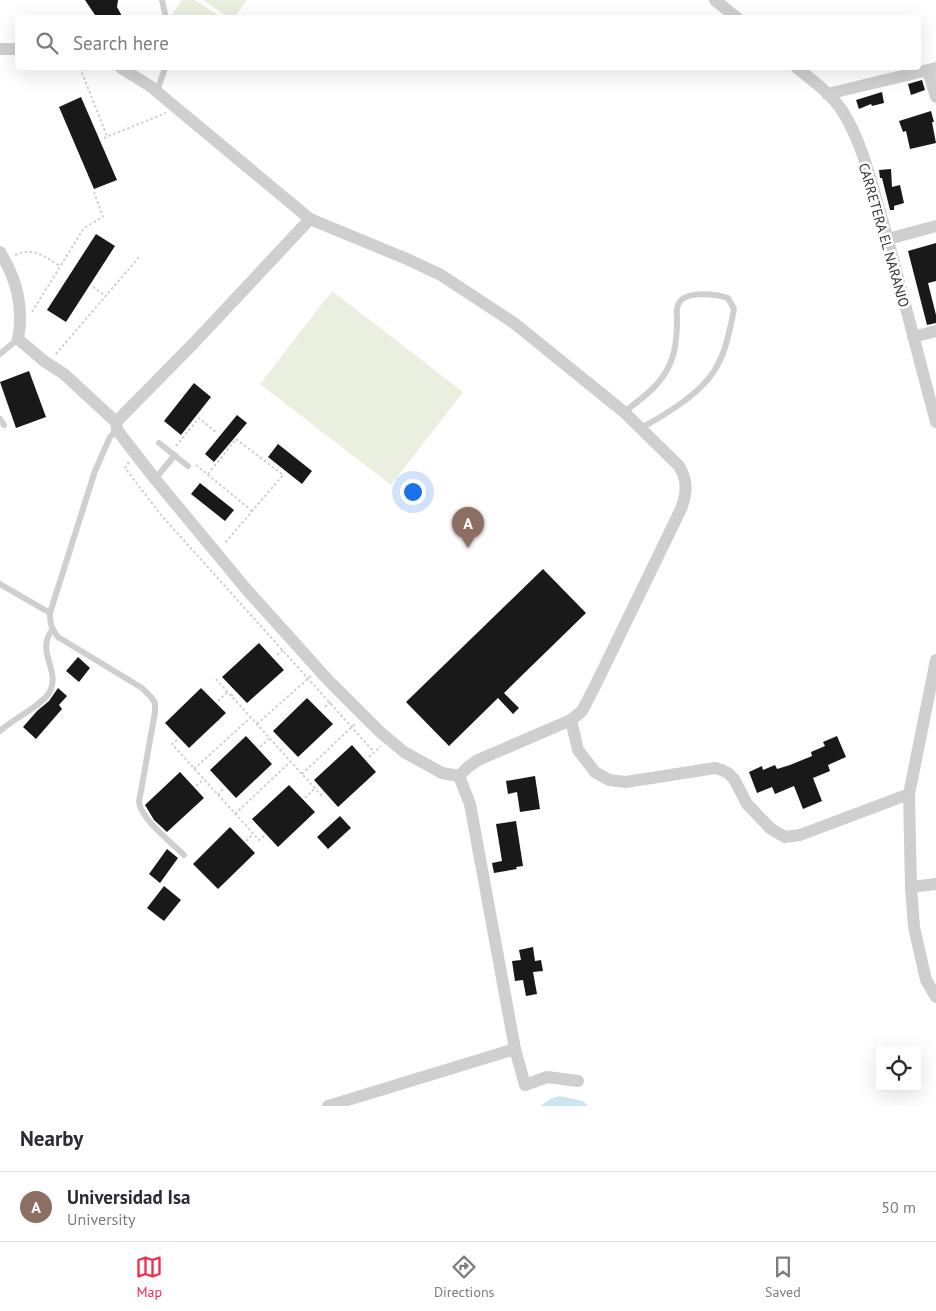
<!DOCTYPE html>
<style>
:root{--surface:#fff;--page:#f7f7f7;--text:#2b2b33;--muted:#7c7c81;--line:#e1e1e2;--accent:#f32b4f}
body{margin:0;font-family:"PT Sans",sans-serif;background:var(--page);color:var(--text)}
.controls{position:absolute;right:15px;bottom:15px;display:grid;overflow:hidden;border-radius:5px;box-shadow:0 5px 20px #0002}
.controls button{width:45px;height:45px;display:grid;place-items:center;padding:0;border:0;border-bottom:1px solid var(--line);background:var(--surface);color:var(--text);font:25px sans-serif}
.you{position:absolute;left:412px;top:491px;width:18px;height:18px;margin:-12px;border:4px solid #fff;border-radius:50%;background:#1a73e8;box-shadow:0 0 0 8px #1a73e833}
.badge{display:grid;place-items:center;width:32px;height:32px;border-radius:50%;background:var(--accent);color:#fff;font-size:16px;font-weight:700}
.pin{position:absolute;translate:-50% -41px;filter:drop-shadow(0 1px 2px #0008)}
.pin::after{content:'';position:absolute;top:26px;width:18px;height:15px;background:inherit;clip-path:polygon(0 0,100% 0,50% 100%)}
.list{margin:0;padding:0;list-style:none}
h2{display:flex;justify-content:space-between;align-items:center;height:65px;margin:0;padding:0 20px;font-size:21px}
h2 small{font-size:16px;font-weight:400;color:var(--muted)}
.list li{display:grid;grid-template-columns:32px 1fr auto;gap:15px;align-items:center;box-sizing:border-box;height:70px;padding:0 20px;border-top:1px solid var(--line)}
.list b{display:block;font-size:19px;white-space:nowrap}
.list p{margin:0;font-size:16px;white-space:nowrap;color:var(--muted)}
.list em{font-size:16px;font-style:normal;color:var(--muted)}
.icon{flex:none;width:28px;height:28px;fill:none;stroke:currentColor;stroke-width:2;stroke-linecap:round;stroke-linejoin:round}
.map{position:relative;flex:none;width:936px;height:1106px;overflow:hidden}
.search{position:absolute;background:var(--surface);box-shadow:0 5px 20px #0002;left:15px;right:15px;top:15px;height:55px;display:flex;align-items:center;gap:12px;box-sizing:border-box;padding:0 18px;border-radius:5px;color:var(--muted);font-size:19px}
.sheet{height:135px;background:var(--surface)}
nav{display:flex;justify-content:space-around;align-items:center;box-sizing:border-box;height:70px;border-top:1px solid var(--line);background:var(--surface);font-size:14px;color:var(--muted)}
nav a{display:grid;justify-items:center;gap:2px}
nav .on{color:var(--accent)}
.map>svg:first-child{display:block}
.green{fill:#eaefe0}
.water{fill:#cce6f0}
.building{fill:#191919}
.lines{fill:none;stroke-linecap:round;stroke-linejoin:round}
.path{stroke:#cfcfcf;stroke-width:2;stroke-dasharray:2.5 2.5;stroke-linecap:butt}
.service{stroke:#cfcfcf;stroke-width:6}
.minor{stroke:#cfcfcf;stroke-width:12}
.labels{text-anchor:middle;stroke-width:5;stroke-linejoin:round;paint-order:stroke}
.street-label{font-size:14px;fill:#323232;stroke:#fff}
</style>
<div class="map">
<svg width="936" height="1106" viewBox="0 0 936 1106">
<rect width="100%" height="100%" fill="#fff"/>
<g class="green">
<polygon points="182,0 195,0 221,17 170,17"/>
<polygon points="203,0 247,0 235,17 228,17"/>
<polygon points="332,291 463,392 391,485 260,384"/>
</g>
<polygon class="water" points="560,1096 583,1101 588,1106 540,1106 552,1098"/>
<g class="building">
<polygon points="85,0 118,0 117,7 123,18 97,18"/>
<polygon points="922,80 925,90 911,95 908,84"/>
<polygon points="882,92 884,103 872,106 871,104 859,109 856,100"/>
<polygon points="81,97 117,180 94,189 59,107"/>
<polygon points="931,111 934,122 932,122 936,143 910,149 906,131 903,132 899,121"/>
<polygon points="891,169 892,187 900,185 904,203 894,206 894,210 890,210 882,178 880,178 879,170"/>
<polygon points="96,234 115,246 66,322 47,310"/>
<polygon points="936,243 936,281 928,283 936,315 936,323 927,325 908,251"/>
<polygon points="29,371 46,417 16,428 0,382"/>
<polygon points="194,383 211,397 181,435 164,421"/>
<polygon points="237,415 247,423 214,462 205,454"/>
<polygon points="278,444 312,471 302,484 268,457"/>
<polygon points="200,483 234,510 225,521 191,494"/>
<polygon points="543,569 586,613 504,693 519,708 513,714 498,698 449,746 406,702"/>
<polygon points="259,643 284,670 247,703 222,677"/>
<polygon points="78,657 90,668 79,682 66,671"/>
<polygon points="58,688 67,696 59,705 62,709 36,739 23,727 37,711 49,701"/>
<polygon points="201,688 226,713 189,748 165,723"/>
<polygon points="307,698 333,724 298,757 273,731"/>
<polygon points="246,736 272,764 236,798 210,770"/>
<polygon points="837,736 846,757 828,765 830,771 813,778 822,801 803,809 794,786 775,794 772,787 757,793 749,772 762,766 763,770 775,765 777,769 790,765 812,756 811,752 825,746 823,742"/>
<polygon points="352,745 376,772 338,807 314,780"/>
<polygon points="180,772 204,798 167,832 154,820 145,805"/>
<polygon points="535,776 540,809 520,812 517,792 508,794 506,781"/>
<polygon points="289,785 315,812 278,847 252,819"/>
<polygon points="340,816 351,828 328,849 317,837"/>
<polygon points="516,821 523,866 516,867 517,869 494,873 492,863 502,861 496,824"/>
<polygon points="230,827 255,853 218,889 193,864"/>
<polygon points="167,849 178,858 160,883 149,874"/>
<polygon points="164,886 181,900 164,921 147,908"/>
<polygon points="533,947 535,961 541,960 543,971 533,972 537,994 526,996 523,980 515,981 512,961 521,960 519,950"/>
</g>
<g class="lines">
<g class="path">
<polyline points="80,68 107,136"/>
<polyline points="104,138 166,113"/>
<path d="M15,255C35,247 43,256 60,266"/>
<polyline points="93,287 106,296"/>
<polyline points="32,312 84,228 103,217 94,192"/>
<polyline points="56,354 140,256"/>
<polyline points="176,446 199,418 217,433"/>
<polyline points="129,462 125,468 161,515 374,752"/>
<polyline points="196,465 252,511"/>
<polyline points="208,474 236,439 283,475 224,544"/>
<polyline points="277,655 285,648"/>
<polyline points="216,679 321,795 324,792"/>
<polyline points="231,696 235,693"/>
<polyline points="218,701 227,692"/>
<polyline points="325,707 333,700"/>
<polyline points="257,724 311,676"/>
<polyline points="177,740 172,744 259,840 265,835"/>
<polyline points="260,747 269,739"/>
<polyline points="369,757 381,746"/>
<polyline points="194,769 250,718"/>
<polyline points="302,774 356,723"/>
<polyline points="196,786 204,779"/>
<polyline points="218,795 223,789"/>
<polyline points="305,798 315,788"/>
<polyline points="235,814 290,762"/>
<polyline points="246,841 253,834"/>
</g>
<g class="service">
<polyline points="162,0 166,18"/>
<polyline points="157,91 165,68"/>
<polyline points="0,354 18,339"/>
<path d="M624,412C641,399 660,386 669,366C676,352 677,335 677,320C677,316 676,309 678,305C683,290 716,294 728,298L734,309C730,329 726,353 714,371C700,394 665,415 641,428"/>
<polyline points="0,419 4,425"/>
<path d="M117,430L110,437L95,471L50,613C50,623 51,628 58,637L142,688L151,697L155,703V712L139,802C141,819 171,842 184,855"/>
<polyline points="159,443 188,466"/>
<polyline points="155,479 175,455"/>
<polyline points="0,584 50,613"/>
<path d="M0,731C12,720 42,705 49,693C62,671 35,652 52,630"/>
</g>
<g class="minor">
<polyline points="715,0 737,18"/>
<polyline points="0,49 18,49"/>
<path d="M121,68L150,86L310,219L407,259L441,275L514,323L624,412L679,466C688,481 687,493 681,509L595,686L582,711L571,720"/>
<path d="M797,68C812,80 830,93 841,109C861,139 870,178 880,212C900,282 917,352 936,422"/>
<polyline points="928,71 936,97"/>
<polyline points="827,94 936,68"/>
<polyline points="888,239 936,226"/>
<path d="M0,252C17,280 24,307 18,339L44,361L64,374L116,422L117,430L155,479L247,590L328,680L379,731L404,752L442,773L459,776"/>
<polyline points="913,337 936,331"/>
<polyline points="116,422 192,345 310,219"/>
<polyline points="936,660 909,794 911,887 914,927 926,980 936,997"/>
<polyline points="459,776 468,767 478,760 571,720 578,750 595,772 609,780 626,782 715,768 722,770 728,773 734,779 747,804 771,829 785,837 800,835 909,794"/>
<polyline points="911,887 936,884"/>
<polyline points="515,1049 525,1085 547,1077 578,1081"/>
<polyline points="328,1106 515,1049 470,804 459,776"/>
</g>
</g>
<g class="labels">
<g class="street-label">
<text transform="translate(884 235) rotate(74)" y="5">CARRETERA EL NARANJO</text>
</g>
</g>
</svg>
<div class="controls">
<button><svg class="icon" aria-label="locate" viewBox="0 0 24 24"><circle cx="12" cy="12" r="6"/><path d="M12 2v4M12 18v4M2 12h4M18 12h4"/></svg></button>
</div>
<div class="you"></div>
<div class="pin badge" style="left:468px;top:548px;background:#8d6e63">A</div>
<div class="search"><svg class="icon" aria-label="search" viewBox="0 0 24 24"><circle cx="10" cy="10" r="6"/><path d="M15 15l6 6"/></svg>Search here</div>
</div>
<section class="sheet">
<h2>Nearby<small></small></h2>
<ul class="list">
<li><span class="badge" style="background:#8d6e63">A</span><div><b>Universidad Isa</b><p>University</p></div><em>50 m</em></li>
</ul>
</section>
<nav>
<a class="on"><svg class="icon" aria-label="map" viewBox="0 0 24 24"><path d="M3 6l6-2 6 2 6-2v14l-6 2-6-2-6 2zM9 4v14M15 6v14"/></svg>Map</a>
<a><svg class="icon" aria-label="directions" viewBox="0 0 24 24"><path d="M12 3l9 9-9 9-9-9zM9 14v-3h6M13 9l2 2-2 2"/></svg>Directions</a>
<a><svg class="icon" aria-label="saved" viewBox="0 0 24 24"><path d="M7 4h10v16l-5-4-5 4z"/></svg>Saved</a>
</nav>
